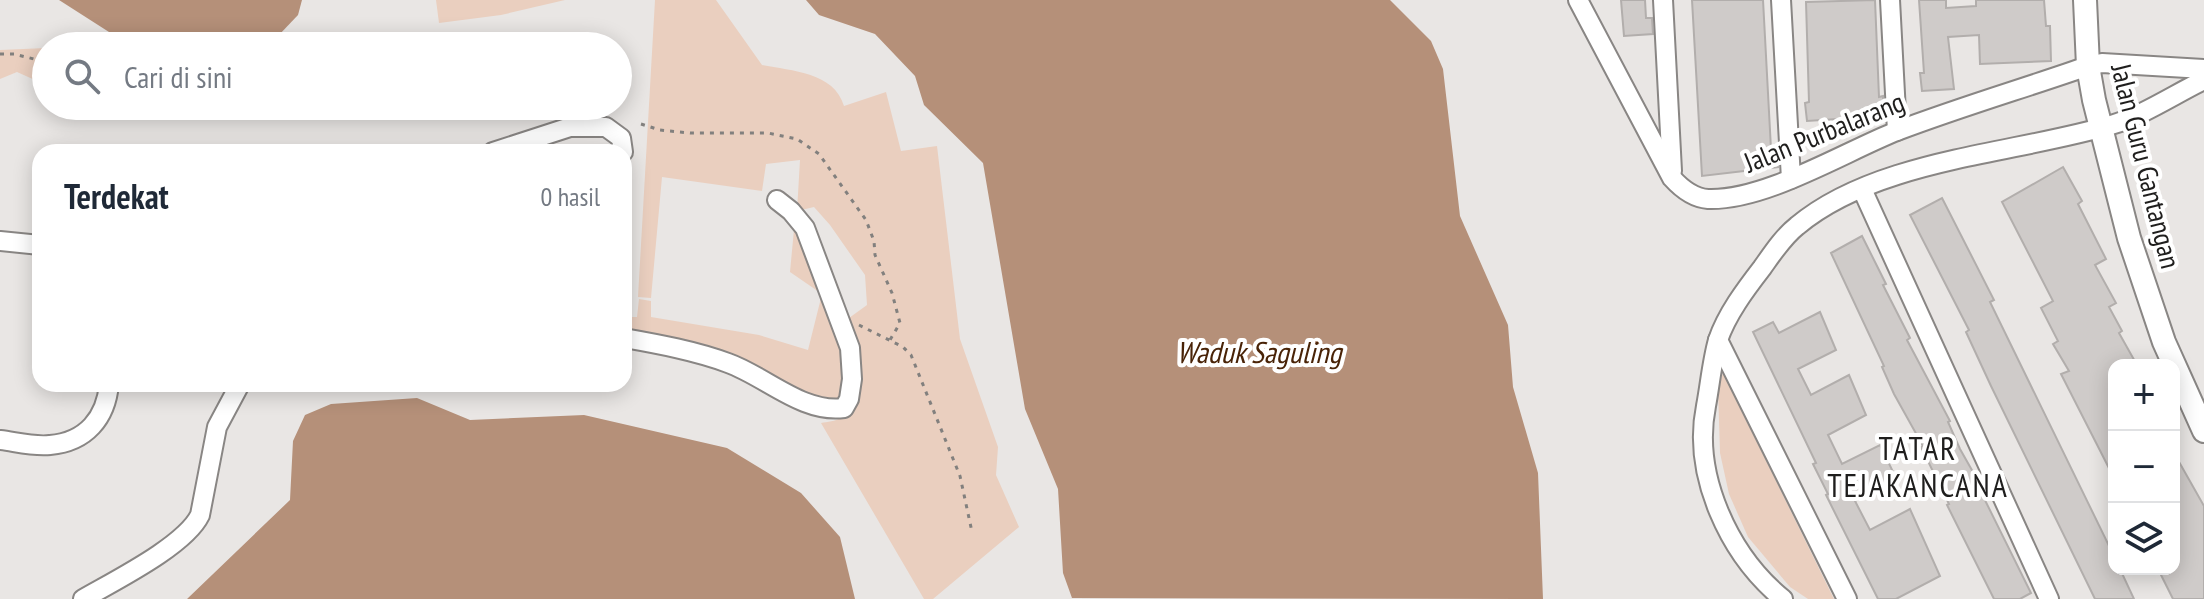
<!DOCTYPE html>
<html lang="id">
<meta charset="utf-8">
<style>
:root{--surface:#fff;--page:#f6f6f7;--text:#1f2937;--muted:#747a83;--line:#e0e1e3}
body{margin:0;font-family:"PT Sans Narrow",sans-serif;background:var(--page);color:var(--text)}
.controls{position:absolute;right:24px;bottom:24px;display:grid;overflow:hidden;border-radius:16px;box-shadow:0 4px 20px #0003}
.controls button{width:72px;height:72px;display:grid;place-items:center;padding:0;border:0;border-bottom:2px solid var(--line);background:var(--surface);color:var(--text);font:40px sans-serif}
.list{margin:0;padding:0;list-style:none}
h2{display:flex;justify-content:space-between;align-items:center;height:104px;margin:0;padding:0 32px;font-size:34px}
h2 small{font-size:26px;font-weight:400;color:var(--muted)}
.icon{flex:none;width:44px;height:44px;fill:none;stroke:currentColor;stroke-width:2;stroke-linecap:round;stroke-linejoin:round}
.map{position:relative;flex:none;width:2204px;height:599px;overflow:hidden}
.search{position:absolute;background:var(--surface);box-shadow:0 4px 20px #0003;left:32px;top:32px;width:600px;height:88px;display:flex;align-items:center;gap:20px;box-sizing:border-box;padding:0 28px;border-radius:44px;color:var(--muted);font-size:30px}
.panel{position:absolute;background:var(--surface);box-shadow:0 4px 20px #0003;left:32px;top:144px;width:600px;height:248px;border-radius:24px}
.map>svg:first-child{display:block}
.green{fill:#eacfbf}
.water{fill:#b59079}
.building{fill:#cfcbc9;stroke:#b2aeac;stroke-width:2}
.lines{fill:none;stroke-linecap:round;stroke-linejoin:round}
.minor-casing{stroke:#898684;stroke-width:22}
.tertiary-casing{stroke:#898684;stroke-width:26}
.path{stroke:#82807e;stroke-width:3;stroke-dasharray:4 6;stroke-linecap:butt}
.minor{stroke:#fff;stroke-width:18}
.tertiary{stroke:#fff;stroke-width:22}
.labels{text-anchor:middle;stroke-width:8;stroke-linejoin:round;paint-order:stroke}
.street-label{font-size:28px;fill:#1f1e1d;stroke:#fff}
.water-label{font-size:30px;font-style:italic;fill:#492307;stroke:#fff}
.quarter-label{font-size:32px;letter-spacing:2px;fill:#1f1e1d;stroke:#fff}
</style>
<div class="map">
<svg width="2204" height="599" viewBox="0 0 2204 599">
<rect width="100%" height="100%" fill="#e9e6e4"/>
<g class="green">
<polygon points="436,0 565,0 501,15 439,23"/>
<path d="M655,0H716L762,65C792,71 834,72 844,106L886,92L901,151L937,146L960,339L998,447L996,475L1019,527L933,599H924L821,423C827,422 836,421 840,418C867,400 853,345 849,318L867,305L865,275L830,225L814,207L797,211L800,160L766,164L762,191L662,177L651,298L638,297Z"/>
<polygon points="46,48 46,85 17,72 0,79 0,50"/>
<path d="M795,219L847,349L846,387L838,404L825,405C760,373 697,334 624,330V317H637L639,299L651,301V317L759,335L808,350L822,294L790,272Z"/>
<polygon points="1723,373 1834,599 1808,599 1790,587 1748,537 1729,494 1720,453 1718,388"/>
</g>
<g class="water">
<polygon points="59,0 302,0 298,15 278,36 224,42 109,32"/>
<polygon points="806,0 1390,0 1431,41 1443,69 1460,216 1508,325 1513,387 1538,473 1543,599 1072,598 1063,573 1058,489 1025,409 983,163 924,105 915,76 875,34 819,15"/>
<polygon points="417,398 470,420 584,415 727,448 801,493 840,537 855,599 187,599 290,500 293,441 305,415 331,404"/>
</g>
<g class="building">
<polygon points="1621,0 1645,0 1646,18 1652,18 1653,34 1624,36"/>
<polygon points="1692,0 1763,0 1771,149 1777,149 1778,167 1702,176"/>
<polygon points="1875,0 1879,97 1883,96 1884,116 1807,121 1805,103 1809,102 1806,2"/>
<polygon points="1919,0 1946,0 1946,8 1976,6 1976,0 2044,0 2046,26 2050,26 2051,61 1980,64 1979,35 1948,37 1954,89 1922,91 1920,73 1924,73"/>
<polygon points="2063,167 2082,201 2078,204 2106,259 2095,265 2116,303 2109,307 2122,331 2119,333 2137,365 2114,365 2114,478 2061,374 2069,371 2053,344 2058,341 2041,308 2053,301 2002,202"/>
<polygon points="1942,198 1994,300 1990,302 2113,554 2114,569 2120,569 2134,599 2095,599 1991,386 1966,332 1969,330 1910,215"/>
<polygon points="1862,236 1886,284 1883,285 1910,338 1907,340 1950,421 1948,422 1960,449 1977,479 1975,480 2031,593 2020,599 1994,599 1947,505 1949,504 1921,447 1923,446 1894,394 1882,367 1884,366 1831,253"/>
<polygon points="1820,312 1836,350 1798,369 1811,395 1849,375 1866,415 1828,435 1842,464 1880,445 1897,480 1855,501 1870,530 1910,509 1940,576 1896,599 1878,599 1826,495 1828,494 1813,464 1816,463 1753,332 1773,322 1779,333"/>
<polygon points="2174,453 2204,506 2204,599 2173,599 2158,569 2174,569"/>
</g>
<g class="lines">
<g class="minor-casing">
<g id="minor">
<path d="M1578,0L1672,178C1681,188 1694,198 1708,199C1765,201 1844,152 1897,131C1960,107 2025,88 2088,66L2102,63L2204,69"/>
<polyline points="1663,0 1672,171"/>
<polyline points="1781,0 1791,179"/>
<polyline points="1890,0 1897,131"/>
<polyline points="493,152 570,127 606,127 621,138 623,152"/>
<polyline points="1862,189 2049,599"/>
<polyline points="0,241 40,245"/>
<path d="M624,338C658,344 696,351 728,363C765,376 803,414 844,408L849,399L852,379L850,348L805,228L791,211L777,200"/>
<polyline points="1718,340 1847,599"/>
<path d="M0,440C16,442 34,447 50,445C86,442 106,418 109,384"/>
<path d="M83,599C114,581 185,546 200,515L217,427L240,384"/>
<path d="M1783,599C1729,555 1692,475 1706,406C1710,385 1712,361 1718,340C1727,314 1745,290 1762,268C1772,254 1783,237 1797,226C1877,159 2014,154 2111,125C2142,116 2175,94 2204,80"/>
</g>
</g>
<g class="tertiary-casing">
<polyline id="tertiary" points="2085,0 2088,66 2094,100 2129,238 2164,342 2204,431"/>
</g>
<g class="path">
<polyline points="0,54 14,54 46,62"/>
<polyline points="641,124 660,130 690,133 768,133 797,139 819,154 866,220 874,241 875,255 892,293 900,323 890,340"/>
<polyline points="859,325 903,347 911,355 960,476 972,532"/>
</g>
<use href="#minor" class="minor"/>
<use href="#tertiary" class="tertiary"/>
</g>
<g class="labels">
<g class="street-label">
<text transform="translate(1824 132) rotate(-22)" y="10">Jalan Purbalarang</text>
<text transform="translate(2146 166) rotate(76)" y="10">Jalan Guru Gantangan</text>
</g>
<g class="water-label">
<text x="1259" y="363">Waduk Saguling</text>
</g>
<g class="quarter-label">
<text x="1918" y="460">TATAR<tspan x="1918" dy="37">TEJAKANCANA</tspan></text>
</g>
</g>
</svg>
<div class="controls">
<button>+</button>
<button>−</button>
<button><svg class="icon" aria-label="layers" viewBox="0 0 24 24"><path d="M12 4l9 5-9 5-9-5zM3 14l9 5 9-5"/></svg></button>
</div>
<div class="search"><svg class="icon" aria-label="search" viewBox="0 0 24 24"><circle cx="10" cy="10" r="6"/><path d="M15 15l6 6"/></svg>Cari di sini</div>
<section class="panel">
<h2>Terdekat<small>0 hasil</small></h2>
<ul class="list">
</ul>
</section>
</div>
